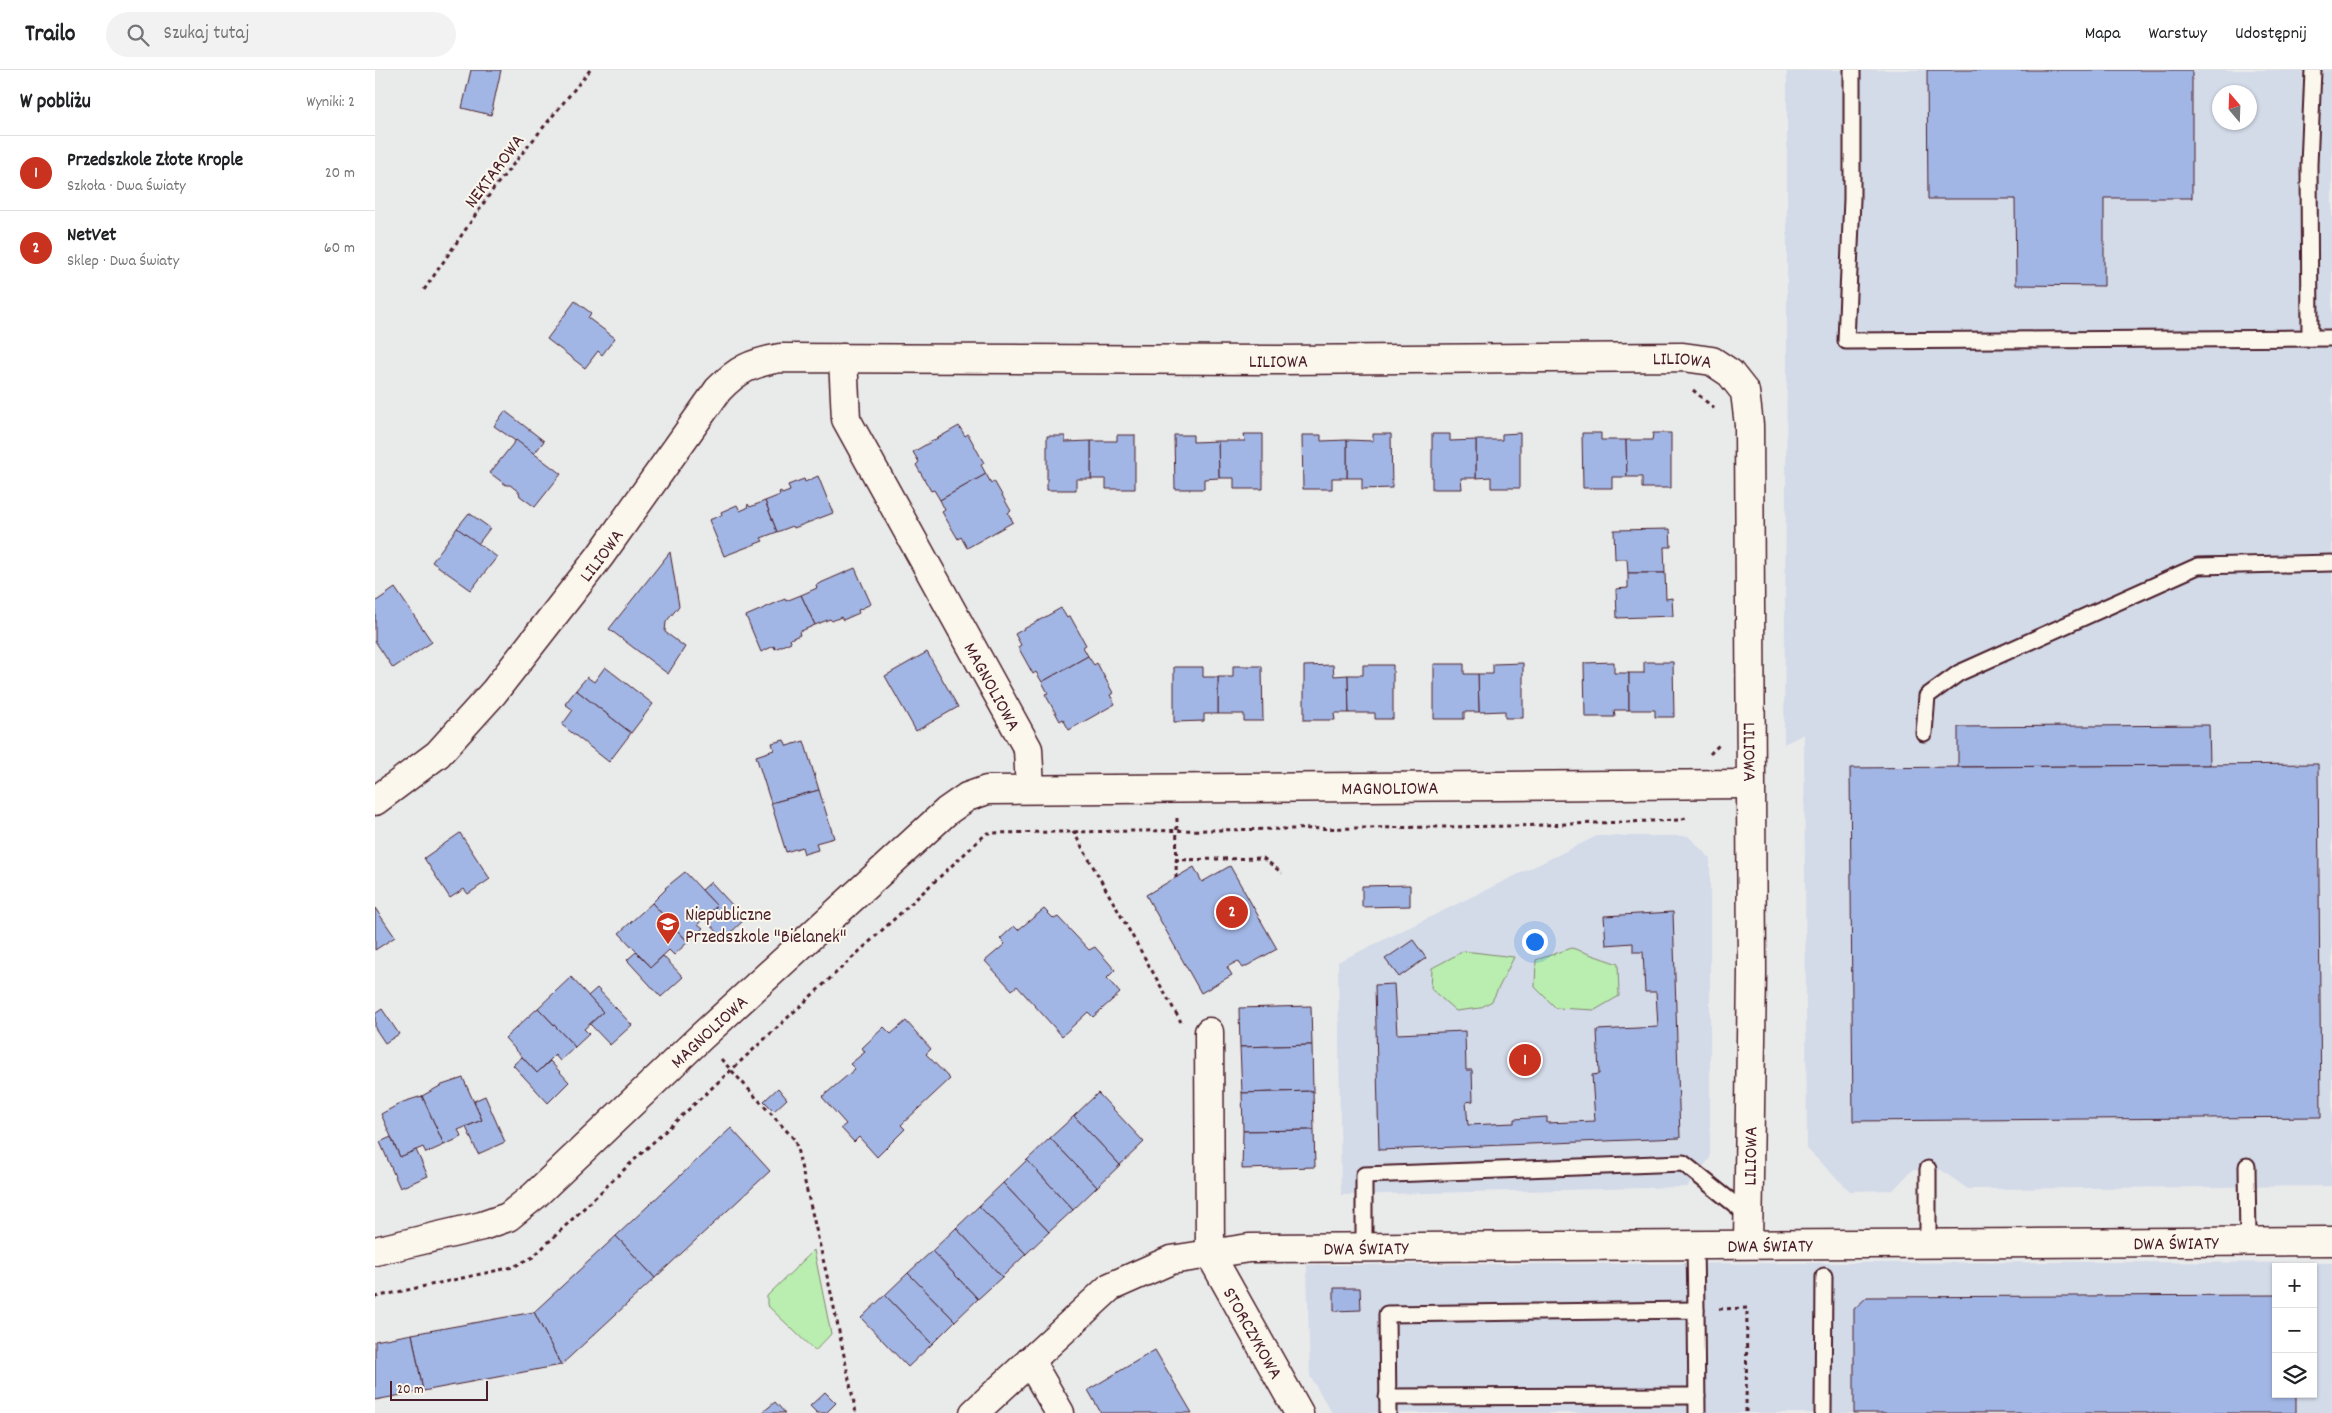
<!DOCTYPE html>
<html lang="pl">
<meta charset="utf-8">
<style>
:root{--surface:#fff;--page:#f2f2f2;--text:#202124;--muted:#757577;--line:#e0e0e0;--accent:#c8321e}
body{margin:0;font-family:Dekko,sans-serif;background:var(--page);color:var(--text)}
.controls{position:absolute;right:15px;bottom:15px;display:grid;overflow:hidden;border-radius:0px;box-shadow:0 1px 4px #0004}
.controls button{width:45px;height:45px;display:grid;place-items:center;padding:0;border:0;border-bottom:1px solid var(--line);background:var(--surface);color:var(--text);font:25px sans-serif}
.compass{position:absolute;left:1837px;top:15px;width:45px;height:45px;border-radius:50%;background:var(--surface);box-shadow:0 1px 4px #0004;rotate:341deg}
.scale{position:absolute;left:15px;bottom:12px;width:98px;box-sizing:border-box;padding-left:5px;border:2px solid #4a1f2b;border-top:0;font-size:14px;line-height:18px;white-space:nowrap;color:#4a1f2b;-webkit-text-stroke:4px #fbf7ec;paint-order:stroke}
.you{position:absolute;left:1159px;top:871px;width:18px;height:18px;margin:-12px;border:4px solid #fff;border-radius:50%;background:#1a73e8;box-shadow:0 0 0 8px #1a73e833}
.badge{display:grid;place-items:center;width:32px;height:32px;border-radius:50%;background:var(--accent);color:#fff;font-size:16px;font-weight:700}
.pin{position:absolute;translate:-50% -50%;border:2px solid #fff;box-shadow:0 1px 5px #0006}
.list{margin:0;padding:0;list-style:none}
h2{display:flex;justify-content:space-between;align-items:center;height:65px;margin:0;padding:0 20px;font-size:21px}
h2 small{font-size:16px;font-weight:400;color:var(--muted)}
.list li{display:grid;grid-template-columns:32px 1fr auto;gap:15px;align-items:center;box-sizing:border-box;height:75px;padding:0 20px;border-top:1px solid var(--line)}
.list b{display:block;font-size:19px;white-space:nowrap}
.list p{margin:0;font-size:16px;white-space:nowrap;color:var(--muted)}
.list em{font-size:16px;font-style:normal;color:var(--muted)}
.icon{flex:none;width:28px;height:28px;fill:none;stroke:currentColor;stroke-width:2;stroke-linecap:round;stroke-linejoin:round}
.map{position:relative;flex:none;width:1957px;height:1343px;overflow:hidden}
header{display:flex;align-items:center;gap:30px;box-sizing:border-box;height:70px;padding:0 25px;background:var(--surface);border-bottom:1px solid var(--line)}
header strong{font-size:24px}
nav{display:flex;gap:28px;margin-inline-start:auto;font-size:18px}
.search{width:350px;height:45px;background:var(--page);display:flex;align-items:center;gap:12px;box-sizing:border-box;padding:0 18px;border-radius:28px;color:var(--muted);font-size:19px}
main{display:flex}
aside{flex:1;background:var(--surface)}
.map>svg:first-child{display:block}
.built{fill:#d3dae8;fill-rule:evenodd}
.green{fill:#b9eeb0;stroke:#82866e}
.building{fill:#a1b6e4;stroke:#4a1f2b}
.lines{fill:none;stroke-linecap:round;stroke-linejoin:round}
.service-casing{stroke:#4a1f2b;stroke-width:19}
.minor-casing{stroke:#4a1f2b;stroke-width:31}
.path{stroke:#4a1f2b;stroke-width:3;stroke-dasharray:4 4;stroke-linecap:butt}
.service{stroke:#fbf7ec;stroke-width:15}
.minor{stroke:#fbf7ec;stroke-width:28}
.labels{text-anchor:middle;stroke-width:4;stroke-linejoin:round;paint-order:stroke}
.street-label{font-size:19px;fill:#4a1f2b;stroke:#fbf7ec}
.poi-label{font-size:19px;fill:#4a1f2b;stroke:#fbf7ec;text-anchor:start}
</style>
<header>
<strong>Trailo</strong>
<div class="search"><svg class="icon" aria-label="search" viewBox="0 0 24 24"><circle cx="10" cy="10" r="6"/><path d="M15 15l6 6"/></svg>Szukaj tutaj</div>
<nav><a>Mapa</a><a>Warstwy</a><a>Udostępnij</a></nav>
</header>
<main>
<aside>
<h2>W pobliżu<small>Wyniki: 2</small></h2>
<ul class="list">
<li><span class="badge">1</span><div><b>Przedszkole Złote Krople</b><p>Szkoła · Dwa Światy</p></div><em>20 m</em></li>
<li><span class="badge">2</span><div><b>NetVet</b><p>Sklep · Dwa Światy</p></div><em>60 m</em></li>
</ul>
</aside>
<div class="map">
<svg width="1957" height="1343" viewBox="0 0 1957 1343">
<rect width="100%" height="100%" fill="#e9eaea"/>
<filter id="ink" filterUnits="userSpaceOnUse"><feTurbulence type="fractalNoise" baseFrequency=".02" numOctaves="2"/><feDisplacementMap in="SourceGraphic" scale="10" xChannelSelector="R" yChannelSelector="G"/><feConvolveMatrix kernelMatrix="1 2 1 2 8 2 1 2 1" color-interpolation-filters="sRGB"/></filter>
<g filter="url(#ink)">
<g class="built">
<path d="M1412,0H1957V1116L1593,1119L1566,1100H1537L1518,1120L1475,1121L1432,1079L1429,664L1409,674L1412,292ZM1844,22H1874V52H1844Z"/>
<polygon points="1222,766 1313,766 1335,788 1335,1088 1312,1117 966,1125 963,892"/>
<path d="M1702,1192L1957,1193V1343H957L935,1306L932,1195ZM1901,1197H1938V1324H1901Z"/>
</g>
<g class="green">
<polygon points="1197,878 1243,894 1244,926 1220,940 1181,938 1160,917 1161,890"/>
<polygon points="1089,881 1139,887 1117,931 1105,938 1081,941 1056,919 1057,898"/>
<polygon points="439,1180 456,1264 440,1281 392,1235 392,1226"/>
</g>
<g class="building">
<polygon points="96,0 126,0 116,45 87,38"/>
<polygon points="1552,0 1817,0 1817,128 1729,128 1729,216 1641,215 1640,129 1553,129"/>
<polygon points="200,231 216,243 213,248 240,268 227,285 223,281 210,298 172,269"/>
<polygon points="130,341 169,371 159,384 119,356"/>
<polygon points="584,356 590,366 593,364 609,393 606,395 611,404 565,430 559,420 556,421 541,395 544,392 538,382"/>
<polygon points="1145,363 1145,418 1116,418 1116,407 1101,408 1101,370 1127,370 1127,364"/>
<polygon points="1207,363 1226,363 1226,370 1251,370 1252,407 1237,407 1237,418 1208,418"/>
<polygon points="1278,363 1296,363 1296,418 1267,418 1267,407 1252,407 1251,370 1277,370"/>
<polygon points="869,364 888,364 888,419 859,419 859,408 844,408 843,371 870,371"/>
<polygon points="998,364 1016,364 1017,418 987,419 987,408 972,408 972,370 998,371"/>
<polygon points="1057,364 1075,364 1075,371 1101,370 1101,408 1086,408 1087,419 1057,419"/>
<polygon points="742,365 760,365 760,419 731,419 731,409 716,409 716,371 742,371"/>
<polygon points="799,365 818,365 818,372 843,371 844,408 829,409 829,419 800,419"/>
<polygon points="927,365 946,365 946,371 972,370 972,408 957,408 957,419 928,419"/>
<polygon points="672,366 690,366 690,372 716,371 716,409 701,409 701,420 672,420"/>
<polygon points="141,370 186,404 160,437 145,426 144,422 135,415 131,415 115,403"/>
<polygon points="611,404 616,413 619,411 636,441 633,443 638,452 592,478 586,467 583,469 567,442 570,440 565,430"/>
<polygon points="443,406 458,443 419,458 418,456 402,462 390,431 405,425 404,422 406,421 407,424 415,421 413,415 429,409 430,412"/>
<polygon points="390,431 402,462 386,468 388,471 349,486 334,450 347,445 346,442 362,435 365,441 372,438 373,434 375,437"/>
<polygon points="94,443 115,458 103,474 82,458"/>
<polygon points="82,458 122,487 96,520 57,492"/>
<polygon points="1295,459 1296,477 1289,477 1290,503 1253,503 1252,489 1240,489 1239,460"/>
<polygon points="295,482 304,536 291,552 290,562 310,577 293,604 234,559"/>
<polygon points="480,498 496,534 483,540 484,543 468,550 466,547 457,551 455,549 440,555 426,525 442,518 441,515"/>
<polygon points="1253,503 1290,503 1291,529 1297,528 1298,546 1242,548 1241,519 1253,518"/>
<polygon points="20,518 57,572 18,598 0,571 0,532"/>
<polygon points="426,525 440,555 424,562 425,565 415,569 416,572 400,579 399,576 386,582 371,546 410,529 411,531"/>
<polygon points="686,538 692,548 695,546 711,575 708,577 713,586 667,612 661,602 658,604 643,577 646,575 640,564"/>
<polygon points="552,582 583,637 541,661 510,606"/>
<polygon points="713,586 719,595 722,593 738,623 735,625 740,634 694,660 688,649 685,651 670,624 673,623 667,612"/>
<polygon points="1239,592 1239,603 1254,603 1254,640 1239,640 1240,647 1210,647 1209,593"/>
<polygon points="1269,592 1298,592 1299,647 1280,647 1280,640 1254,640 1254,603 1269,603"/>
<polygon points="1148,593 1148,648 1130,648 1130,641 1104,642 1103,604 1118,604 1118,594"/>
<polygon points="1059,594 1089,594 1089,604 1103,604 1104,642 1089,642 1089,649 1059,649"/>
<polygon points="958,595 959,606 973,605 974,643 959,643 960,650 929,650 929,596"/>
<polygon points="988,595 1018,595 1018,649 1000,649 1000,643 974,643 973,605 988,605"/>
<polygon points="858,596 887,596 888,651 869,651 869,644 843,644 843,607 858,607"/>
<polygon points="230,597 278,634 256,663 201,620 212,607 219,612"/>
<polygon points="799,597 828,597 828,607 843,607 843,644 829,644 829,651 799,652"/>
<polygon points="201,620 256,663 234,692 187,655 198,640 190,634"/>
<polygon points="1834,655 1835,695 1583,697 1583,657"/>
<polygon points="409,670 412,676 429,671 444,720 396,733 381,686 399,680 397,673"/>
<polygon points="1943,694 1946,1047 1478,1051 1475,698"/>
<polygon points="444,720 459,768 441,773 443,780 429,784 427,777 411,782 396,733"/>
<polygon points="85,763 115,809 93,824 89,819 75,828 49,788"/>
<polygon points="855,796 902,879 868,898 863,891 852,897 857,905 826,923 771,825 819,797 827,812"/>
<polygon points="310,802 342,836 323,854 328,858 313,872 277,833 291,819 290,818"/>
<polygon points="336,812 370,849 349,869 329,848 342,836 327,820"/>
<polygon points="1035,815 1035,836 987,837 987,816"/>
<polygon points="277,833 313,872 299,885 294,880 276,897 244,863"/>
<polygon points="0,838 20,867 0,880"/>
<polygon points="669,839 679,849 683,847 714,880 720,877 740,900 732,908 745,923 718,947 713,942 687,966 642,916 637,920 610,891 630,874 625,869 639,856 643,860"/>
<polygon points="1298,842 1305,1068 1004,1080 1000,915 1019,914 1022,964 1090,961 1091,1000 1097,1000 1098,1031 1091,1032 1093,1055 1139,1053 1139,1049 1172,1047 1172,1053 1220,1051 1217,1005 1224,1004 1222,960 1283,957 1281,922 1270,922 1268,882 1258,882 1258,873 1231,875 1229,846"/>
<polygon points="1038,870 1051,888 1024,907 1010,889"/>
<polygon points="261,882 276,897 288,886 308,907 286,927 252,890"/>
<polygon points="196,907 228,942 209,959 214,964 200,977 163,938"/>
<polygon points="222,918 257,955 235,975 215,954 228,942 213,926"/>
<polygon points="936,936 937,975 865,977 864,938"/>
<polygon points="163,938 200,977 185,991 180,985 162,1003 130,968"/>
<polygon points="7,939 24,964 10,973 0,958 0,944"/>
<polygon points="531,951 556,979 551,984 575,1009 526,1055 530,1059 502,1087 484,1067 479,1072 466,1058 471,1054 447,1027 480,999 475,994 490,982 487,978 509,957 516,964"/>
<polygon points="937,975 938,1021 867,1023 865,977"/>
<polygon points="147,987 162,1003 175,991 194,1012 173,1033 138,995"/>
<polygon points="88,1008 107,1050 83,1060 87,1067 69,1075 47,1026 67,1015"/>
<polygon points="403,1018 412,1029 399,1041 389,1031"/>
<polygon points="938,1021 939,1060 868,1061 867,1023"/>
<polygon points="723,1023 769,1072 745,1095 699,1046"/>
<polygon points="47,1026 69,1075 51,1083 48,1077 25,1087 6,1044 28,1032"/>
<polygon points="110,1026 130,1072 103,1084 91,1057 107,1050 99,1031"/>
<polygon points="699,1046 745,1095 722,1117 675,1068"/>
<polygon points="356,1058 395,1101 280,1208 241,1166"/>
<polygon points="939,1060 940,1097 867,1099 868,1061"/>
<polygon points="16,1067 25,1087 41,1080 53,1106 25,1118 5,1072"/>
<polygon points="675,1068 722,1117 698,1140 652,1090"/>
<polygon points="652,1090 698,1140 674,1162 628,1113"/>
<polygon points="628,1113 674,1162 651,1184 604,1136"/>
<polygon points="604,1136 651,1184 627,1207 581,1158"/>
<polygon points="581,1158 627,1207 603,1229 557,1181"/>
<polygon points="241,1166 280,1208 186,1295 159,1242"/>
<polygon points="557,1181 603,1229 580,1251 533,1203"/>
<polygon points="533,1203 580,1251 557,1274 510,1225"/>
<polygon points="959,1218 985,1218 986,1240 959,1241"/>
<polygon points="510,1225 557,1274 533,1297 486,1248"/>
<polygon points="1901,1225 1901,1324 1921,1324 1921,1343 1479,1343 1479,1239 1492,1227"/>
<polygon points="159,1242 186,1295 48,1321 37,1264"/>
<polygon points="37,1264 48,1321 0,1330 0,1271"/>
<polygon points="780,1280 817,1343 726,1343 713,1320"/>
<polygon points="450,1322 461,1333 451,1343 442,1343 435,1336"/>
<polygon points="400,1332 410,1343 387,1343"/>
</g>
<g class="lines">
<g class="service-casing">
<g id="service">
<polyline points="1477,0 1477,129 1471,271 1957,268"/>
<polyline points="1935,268 1934,95 1938,0"/>
<polyline points="1549,663 1552,626 1584,603 1823,496 1957,493"/>
<polyline points="1872,1096 1873,1171"/>
<polyline points="1553,1099 1553,1174"/>
<polyline points="1320,1174 1321,1240"/>
<polyline points="989,1176 989,1105 1308,1093 1373,1145"/>
<polyline points="1012,1327 1322,1326"/>
<polyline points="1013,1343 1012,1244 1321,1240 1322,1343"/>
<polyline points="1448,1343 1449,1206"/>
</g>
</g>
<g class="minor-casing">
<g id="minor">
<path id="s1" d="M468,288L471,349L653,679L655,719"/>
<path id="s2" d="M0,731L63,684L119,622L225,486L343,320C363,299 377,293 405,288L904,290L1308,287L1337,291L1355,303L1370,322L1374,355L1377,902L1373,1174"/>
<path id="s3" d="M834,962L835,1184L924,1343"/>
<path id="s4" d="M0,1181L107,1156L133,1147L159,1126L326,967L572,741L592,727L612,720L1375,714"/>
<polyline points="655,1291 685,1343"/>
<path id="s5" d="M599,1343L735,1217L796,1190L874,1178L1957,1171"/>
</g>
</g>
<g class="path">
<polyline points="49,220 119,118 215,0"/>
<polyline points="1318,320 1342,341"/>
<polyline points="1335,684 1345,674"/>
<polyline points="698,761 806,952"/>
<polyline points="800,790 888,788 907,803"/>
<polyline points="801,808 802,748"/>
<polyline points="346,989 420,1070 456,1223 481,1343"/>
<polyline points="0,1227 138,1197 158,1187 258,1091 612,763 1139,756 1305,750 1313,747"/>
<polyline points="1344,1239 1372,1238 1371,1343"/>
</g>
<use href="#service" class="service"/>
<use href="#minor" class="minor"/>
</g>
</g>
<defs>
<g id="school-pin" transform="scale(1.25)"><path d="M0 17L-7.5 6A9.5 9.5 0 1 1 7.5 6Z" fill="#c8321e" stroke="#fbf7ec"/><path d="M0-5L7-2L0 1L-7-2ZM-4 1L0 2.5L4 1V4Q0 6-4 4Z" fill="#fff"/></g>
</defs>
<g fill-rule="evenodd">
<use href="#school-pin" x="293" y="854"/>
</g>
<g class="labels">
<g class="street-label">
<text transform="translate(118 100) rotate(-53)" y="7">NEKTAROWA</text>
<text dy="7" stroke="none"><textPath href="#s2" startOffset="1108">LILIOWA</textPath></text>
<text dy="7" stroke="none"><textPath href="#s2" startOffset="1512">LILIOWA</textPath></text>
<text dy="7" stroke="none"><textPath href="#s2" startOffset="336">LILIOWA</textPath></text>
<text dy="7" stroke="none"><textPath href="#s1" startOffset="366">MAGNOLIOWA</textPath></text>
<text dy="7" stroke="none"><textPath href="#s2" startOffset="1948">LILIOWA</textPath></text>
<text dy="7" stroke="none"><textPath href="#s4" startOffset="1184">MAGNOLIOWA</textPath></text>
<text dy="7" stroke="none"><textPath href="#s4" startOffset="411">MAGNOLIOWA</textPath></text>
<text transform="translate(1374 1086) rotate(-89)" y="7">LILIOWA</text>
<text dy="7" stroke="none"><textPath href="#s5" startOffset="1258">DWA ŚWIATY</textPath></text>
<text dy="7" stroke="none"><textPath href="#s5" startOffset="852">DWA ŚWIATY</textPath></text>
<text dy="7" stroke="none"><textPath href="#s5" startOffset="448">DWA ŚWIATY</textPath></text>
<text dy="7" stroke="none"><textPath href="#s3" startOffset="312">STORCZYKOWA</textPath></text>
</g>
<g class="poi-label">
<text x="310" y="850">Niepubliczne<tspan x="310" dy="22">Przedszkole "Bielanek"</tspan></text>
</g>
</g>
</svg>
<div class="controls">
<button>+</button>
<button>−</button>
<button><svg class="icon" aria-label="layers" viewBox="0 0 24 24"><path d="M12 4l9 5-9 5-9-5zM3 14l9 5 9-5"/></svg></button>
</div>
<svg class="compass" viewBox="-18 -18 36 36"><path d="M0-13l5 13h-10z" fill="#e53935"/><path d="M0 13l5-13h-10z" fill="#757577"/></svg>
<div class="scale">20 m</div>
<div class="you"></div>
<div class="pin badge" style="left:1150px;top:990px">1</div>
<div class="pin badge" style="left:857px;top:842px">2</div>
</div>
</main>
